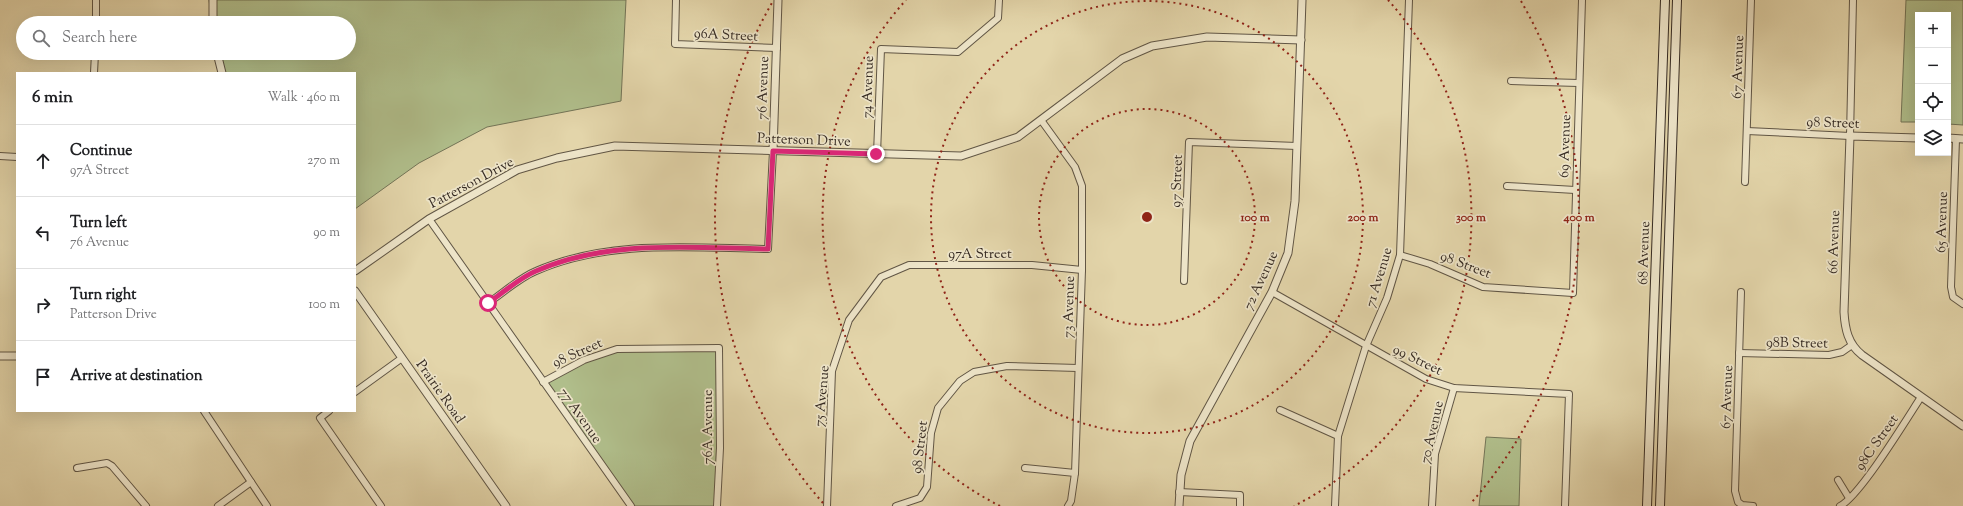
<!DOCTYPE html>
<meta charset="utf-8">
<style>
:root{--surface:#fff;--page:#f2f2f2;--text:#202124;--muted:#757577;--line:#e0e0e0}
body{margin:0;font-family:"Sorts Mill Goudy",serif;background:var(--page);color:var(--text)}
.controls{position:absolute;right:12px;top:12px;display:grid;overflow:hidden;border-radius:0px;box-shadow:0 4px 16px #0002}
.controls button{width:36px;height:36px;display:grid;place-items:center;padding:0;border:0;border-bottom:1px solid var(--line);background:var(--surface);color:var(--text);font:20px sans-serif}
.stop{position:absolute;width:12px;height:12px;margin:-9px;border:3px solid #db2777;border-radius:50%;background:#fff}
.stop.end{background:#db2777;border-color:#fff;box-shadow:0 1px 4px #0008}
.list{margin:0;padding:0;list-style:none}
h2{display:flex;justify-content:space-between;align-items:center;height:52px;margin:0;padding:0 16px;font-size:17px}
h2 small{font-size:13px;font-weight:400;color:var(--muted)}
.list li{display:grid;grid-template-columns:26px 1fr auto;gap:12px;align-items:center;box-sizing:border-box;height:72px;padding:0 16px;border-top:1px solid var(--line)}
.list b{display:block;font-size:15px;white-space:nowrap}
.list p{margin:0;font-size:13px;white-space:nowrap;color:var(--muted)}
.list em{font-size:13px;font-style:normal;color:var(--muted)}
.icon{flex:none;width:22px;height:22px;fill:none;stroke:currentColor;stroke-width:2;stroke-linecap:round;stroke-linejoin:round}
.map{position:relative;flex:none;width:1963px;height:506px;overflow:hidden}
.search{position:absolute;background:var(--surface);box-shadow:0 4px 16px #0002;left:16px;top:16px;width:340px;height:44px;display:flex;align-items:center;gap:10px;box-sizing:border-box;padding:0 14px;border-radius:22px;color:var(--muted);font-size:15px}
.panel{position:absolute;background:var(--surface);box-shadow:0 4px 16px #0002;left:16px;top:72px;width:340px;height:340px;border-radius:0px}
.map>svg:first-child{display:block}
.green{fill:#b0be8b;stroke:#737457}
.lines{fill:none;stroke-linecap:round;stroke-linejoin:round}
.minor-casing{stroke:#615645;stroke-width:8}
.tertiary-casing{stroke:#615645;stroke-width:9}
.secondary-casing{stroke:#362b23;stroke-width:10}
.minor{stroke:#ede4c8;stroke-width:6}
.tertiary{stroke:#ede4c8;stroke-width:7}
.secondary{stroke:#ede4c8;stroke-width:8}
.route{stroke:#db2777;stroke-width:5}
.ring{fill:none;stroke:#8f2418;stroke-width:2;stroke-dasharray:2 4}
.labels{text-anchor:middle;stroke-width:3.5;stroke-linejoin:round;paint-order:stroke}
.street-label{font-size:14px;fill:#362b23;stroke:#ede4c8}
.centre{fill:#8f2418;stroke:#ede4c8;stroke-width:2}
.ring-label{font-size:12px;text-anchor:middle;font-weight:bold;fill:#8f2418;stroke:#ede4c8;stroke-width:3.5;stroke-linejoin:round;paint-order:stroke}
</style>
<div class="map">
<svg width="1963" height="506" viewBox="0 0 1963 506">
<rect width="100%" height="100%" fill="#e3d5aa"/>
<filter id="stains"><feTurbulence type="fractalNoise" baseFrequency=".005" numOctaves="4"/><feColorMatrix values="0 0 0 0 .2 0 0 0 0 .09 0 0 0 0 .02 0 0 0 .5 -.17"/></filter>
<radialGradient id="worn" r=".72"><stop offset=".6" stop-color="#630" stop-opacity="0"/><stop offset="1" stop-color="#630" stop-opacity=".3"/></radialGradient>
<g class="green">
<polygon points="209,0 626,0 621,101 487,127 419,163 355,209 355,73 222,73 218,53 349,53 349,23 212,23"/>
<polygon points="1906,0 1963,0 1963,125 1948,124 1948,15 1918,15 1918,122 1901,122"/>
<polygon points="719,348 715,506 631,506 543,382 584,360 617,349"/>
<polygon points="1486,437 1521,439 1519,506 1479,506"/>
</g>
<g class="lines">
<g class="minor-casing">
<g id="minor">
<polyline points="676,0 675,44 777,48"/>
<polyline points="96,23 96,0"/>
<polyline points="94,73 95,53"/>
<polyline points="1511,81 1579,83"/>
<polyline points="1041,120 1075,167 1082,186 1082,270 1075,473 1071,501 1068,506"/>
<polyline points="1747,131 1850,136 1853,0"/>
<polyline points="1956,139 1951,287 1953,297 1963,304"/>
<polyline points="877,154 881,49 958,52 998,18 999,0"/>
<polyline points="0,156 17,157"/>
<polyline points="1745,182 1751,0"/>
<polyline points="1507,186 1575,190"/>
<polyline points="429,219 631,506"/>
<polyline points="1400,255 1430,264 1483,287 1573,293 1582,0"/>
<polyline points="1184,281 1189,142 1297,146"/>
<polyline points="1272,292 1426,379 1454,388 1569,394 1565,506"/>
<polyline points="1741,292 1735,491 1738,502 1742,505 1753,506"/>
<path d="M488,303C503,293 519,278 536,271C609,239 691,248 768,249L773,151"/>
<polyline points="1739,353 1829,355 1842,352 1852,345"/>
<polyline points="543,382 584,360 617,349 719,348 720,448 717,506"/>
<polyline points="355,392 402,358"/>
<polyline points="1280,410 1338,436"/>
<polyline points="204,411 267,506"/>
<polyline points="329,411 320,418 381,506"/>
<polyline points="77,468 107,463 112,466 146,506"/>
<polyline points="1025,468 1075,473"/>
<polyline points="1838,480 1849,498"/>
<polyline points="1179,492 1240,495 1240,506"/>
<polyline points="218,506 251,482"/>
<polyline points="827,506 832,371 849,320 881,277 909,265 1032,265 1082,270"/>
<polyline points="896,506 920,498 927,487 931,433 938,408 960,381 974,372 1007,366 1078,368"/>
<polyline points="1335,506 1338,436 1366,346 1387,298 1400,255 1409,0"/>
<polyline points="1432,506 1435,454 1454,388"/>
<path d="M1840,506C1860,496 1906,420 1921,397"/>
</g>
</g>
<g class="tertiary-casing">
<g id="tertiary">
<polyline points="213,23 213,0"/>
<polyline points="217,53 222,73"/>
<path d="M1918,138L1850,136L1844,312C1845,329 1848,344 1862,355L1963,426"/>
<polyline points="1948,138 1963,139"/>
<polyline points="773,151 778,0"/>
<polyline points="355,271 429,219 517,170 557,158 615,146 961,156 1018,137 1122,59 1152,46 1207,37 1301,40"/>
<polyline points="355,291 506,506"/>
<polyline points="0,356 17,356"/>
<polyline points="1179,506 1181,475 1190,441 1272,292 1288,253 1295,201 1302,0"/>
</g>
</g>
<g class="secondary-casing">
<g id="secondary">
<polyline points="1647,506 1665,0"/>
<polyline points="1660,506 1677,0"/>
</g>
</g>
<use href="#minor" class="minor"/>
<use href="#tertiary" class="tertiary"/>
<use href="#secondary" class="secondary"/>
</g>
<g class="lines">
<path class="route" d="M488,303C503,293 519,278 536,271C609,239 691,248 768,249L773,151L876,154"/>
</g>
<g class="ring">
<circle cx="1147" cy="217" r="108"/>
<circle cx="1147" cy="217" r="216"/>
<path d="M1000 506A324 324 0 0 1 906 0M1388 0A324 324 0 0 1 1294 506"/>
<path d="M823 503A432 432 0 0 1 773 1M1521 1A432 432 0 0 1 1471 503"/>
</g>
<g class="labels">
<g class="street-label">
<text transform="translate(726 34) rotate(3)" y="5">96A Street</text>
<text transform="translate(1737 67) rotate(-88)" y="5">67 Avenue</text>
<text transform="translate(867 87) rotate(-88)" y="5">74 Avenue</text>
<text transform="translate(762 88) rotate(-88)" y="5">76 Avenue</text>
<text transform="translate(1833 122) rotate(2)" y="5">98 Street</text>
<text transform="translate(804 139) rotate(2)" y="5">Patterson Drive</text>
<text transform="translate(1564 146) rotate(-88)" y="5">69 Avenue</text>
<text transform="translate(1176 181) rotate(-88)" y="5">97 Street</text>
<text transform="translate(471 182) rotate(-28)" y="5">Patterson Drive</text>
<text transform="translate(1941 222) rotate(-88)" y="5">65 Avenue</text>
<text transform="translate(1833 242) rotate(-88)" y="5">66 Avenue</text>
<text x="980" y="258">97A Street</text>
<text transform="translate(1643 253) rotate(-88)" y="5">68 Avenue</text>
<text transform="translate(1466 264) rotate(21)" y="5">98 Street</text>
<text transform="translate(1378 277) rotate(-73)" y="5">71 Avenue</text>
<text transform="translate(1260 280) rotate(-65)" y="5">72 Avenue</text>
<text transform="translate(1068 307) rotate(-88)" y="5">73 Avenue</text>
<text transform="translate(1797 342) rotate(1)" y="5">98B Street</text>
<text transform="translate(577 352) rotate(-24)" y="5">98 Street</text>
<text transform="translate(1418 359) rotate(26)" y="5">99 Street</text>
<text transform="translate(441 391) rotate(55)" y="5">Prairie Road</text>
<text transform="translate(821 396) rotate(-85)" y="5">75 Avenue</text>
<text transform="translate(1726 397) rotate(-88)" y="5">67 Avenue</text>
<text transform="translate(581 415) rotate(55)" y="5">77 Avenue</text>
<text transform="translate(707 427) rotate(-90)" y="5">76A Avenue</text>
<text transform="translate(1431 432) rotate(-77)" y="5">70 Avenue</text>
<text transform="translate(1876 442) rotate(-55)" y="5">98C Street</text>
<text transform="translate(919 447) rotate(-83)" y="5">98 Street</text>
</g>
</g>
<circle cx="1147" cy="217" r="6" class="centre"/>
<g class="ring-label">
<text x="1255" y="221">100 m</text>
<text x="1363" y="221">200 m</text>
<text x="1471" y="221">300 m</text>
<text x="1579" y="221">400 m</text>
</g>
<rect width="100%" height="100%" filter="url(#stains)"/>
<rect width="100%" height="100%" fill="url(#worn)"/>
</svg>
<div class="controls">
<button>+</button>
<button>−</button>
<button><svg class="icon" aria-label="locate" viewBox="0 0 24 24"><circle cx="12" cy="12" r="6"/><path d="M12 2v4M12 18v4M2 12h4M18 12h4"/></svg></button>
<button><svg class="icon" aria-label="layers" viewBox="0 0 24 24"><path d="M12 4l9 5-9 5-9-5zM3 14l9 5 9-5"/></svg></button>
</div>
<div class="stop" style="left:488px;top:303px"></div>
<div class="stop end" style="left:876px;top:154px"></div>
<div class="search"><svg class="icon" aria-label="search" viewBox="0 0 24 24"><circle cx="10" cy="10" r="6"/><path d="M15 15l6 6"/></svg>Search here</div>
<section class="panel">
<h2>6 min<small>Walk · 460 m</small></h2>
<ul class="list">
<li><svg class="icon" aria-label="ahead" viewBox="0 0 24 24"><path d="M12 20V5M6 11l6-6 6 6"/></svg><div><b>Continue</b><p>97A Street</p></div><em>270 m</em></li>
<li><svg class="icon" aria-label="left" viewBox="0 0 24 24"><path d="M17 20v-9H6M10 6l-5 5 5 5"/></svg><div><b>Turn left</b><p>76 Avenue</p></div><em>90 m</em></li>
<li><svg class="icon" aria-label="right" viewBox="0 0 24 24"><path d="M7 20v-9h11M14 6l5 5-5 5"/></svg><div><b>Turn right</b><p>Patterson Drive</p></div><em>100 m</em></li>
<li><svg class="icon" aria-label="arrive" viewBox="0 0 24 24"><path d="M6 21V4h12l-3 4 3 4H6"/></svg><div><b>Arrive at destination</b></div></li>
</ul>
</section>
</div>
